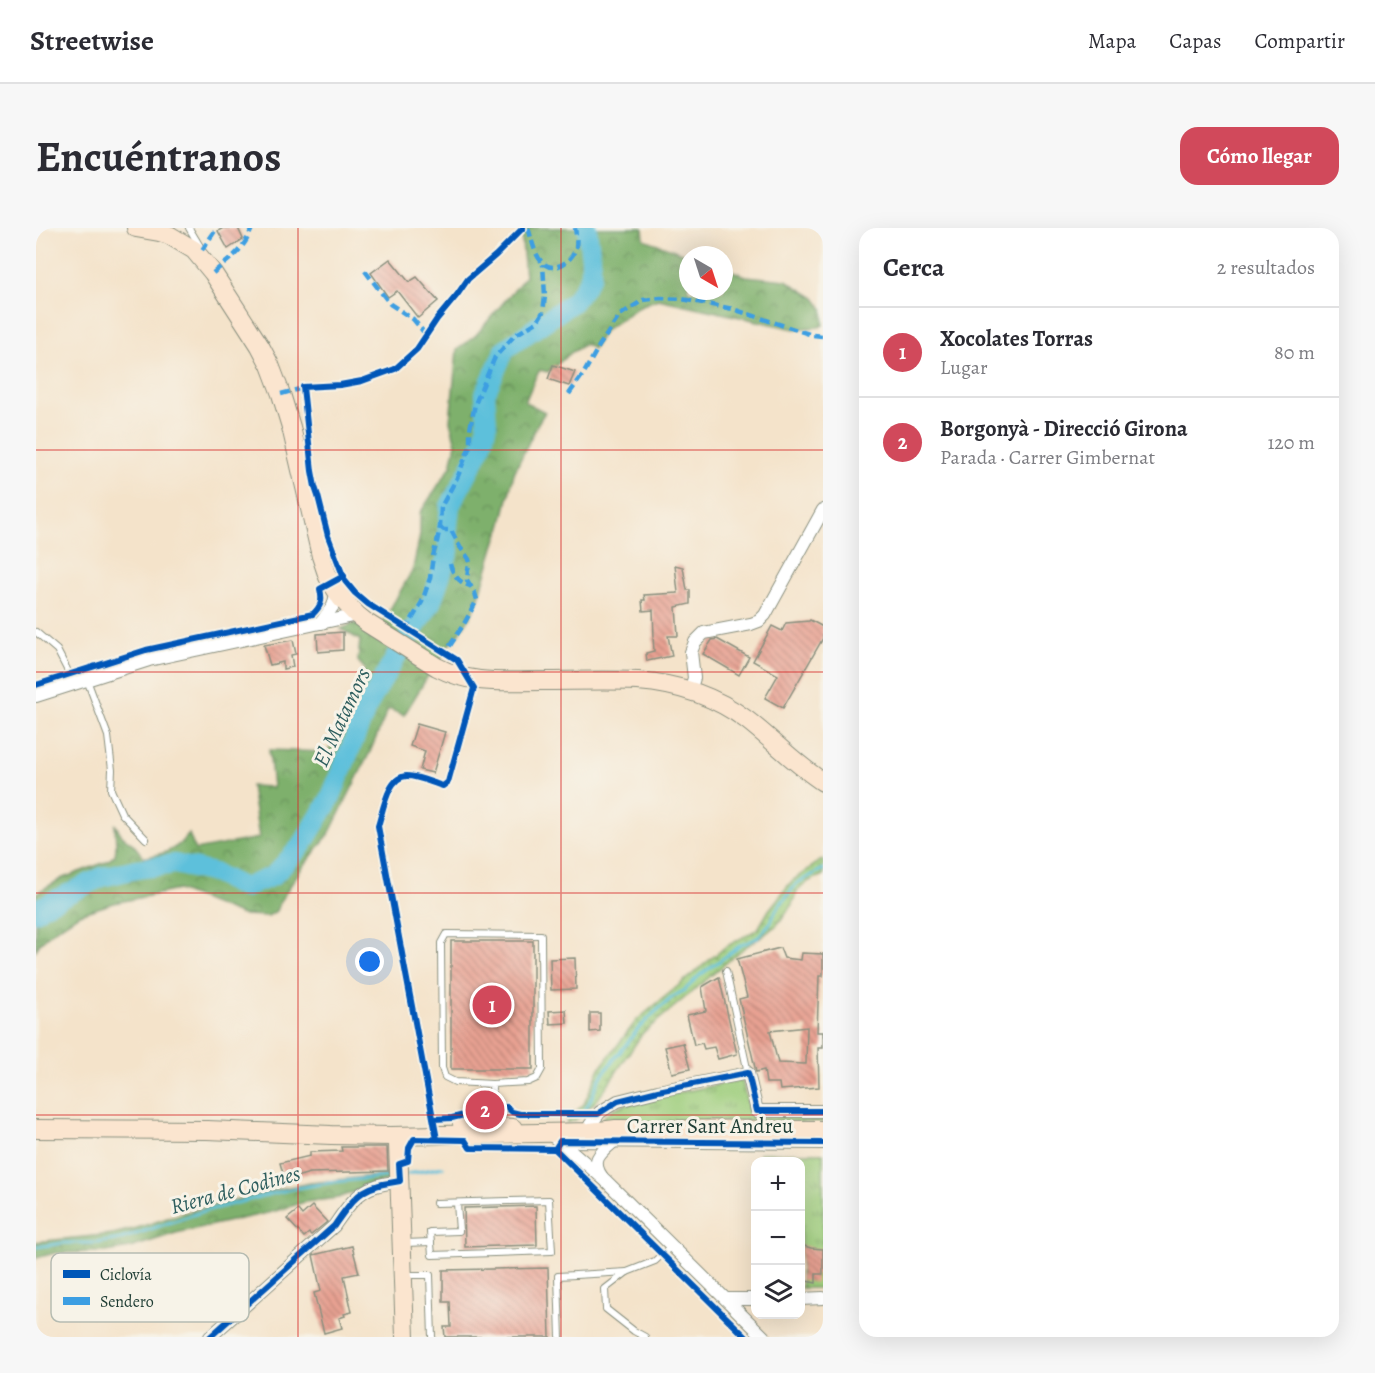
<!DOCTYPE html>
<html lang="es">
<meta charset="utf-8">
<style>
:root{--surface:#fff;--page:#f7f7f7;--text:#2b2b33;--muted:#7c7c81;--line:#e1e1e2;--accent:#d1495b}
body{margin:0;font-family:Alegreya,serif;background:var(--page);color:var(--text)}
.controls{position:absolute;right:18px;bottom:18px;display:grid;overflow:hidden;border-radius:12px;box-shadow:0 6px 24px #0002}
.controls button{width:54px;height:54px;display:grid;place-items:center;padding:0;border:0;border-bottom:2px solid var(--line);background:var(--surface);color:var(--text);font:30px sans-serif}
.compass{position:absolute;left:643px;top:18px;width:54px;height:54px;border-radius:50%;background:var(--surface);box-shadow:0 6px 24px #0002;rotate:141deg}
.you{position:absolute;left:334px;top:734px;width:21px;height:21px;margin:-15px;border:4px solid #fff;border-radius:50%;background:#1a73e8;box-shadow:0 0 0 9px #1a73e833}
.badge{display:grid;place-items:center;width:39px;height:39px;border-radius:50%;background:var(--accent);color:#fff;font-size:20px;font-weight:700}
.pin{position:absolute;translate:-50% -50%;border:3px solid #fff;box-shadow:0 2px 6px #0006}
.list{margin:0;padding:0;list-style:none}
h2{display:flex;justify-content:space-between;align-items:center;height:78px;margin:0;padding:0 24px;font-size:26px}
h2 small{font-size:20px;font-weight:400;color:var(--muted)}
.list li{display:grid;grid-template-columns:39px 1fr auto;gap:18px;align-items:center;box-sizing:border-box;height:90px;padding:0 24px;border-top:2px solid var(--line)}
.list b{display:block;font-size:22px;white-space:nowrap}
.list p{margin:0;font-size:20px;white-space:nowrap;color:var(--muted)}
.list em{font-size:20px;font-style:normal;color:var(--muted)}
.icon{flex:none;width:33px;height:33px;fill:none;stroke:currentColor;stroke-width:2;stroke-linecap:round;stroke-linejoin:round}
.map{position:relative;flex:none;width:787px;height:1109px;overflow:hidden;border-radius:18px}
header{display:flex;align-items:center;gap:36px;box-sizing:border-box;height:84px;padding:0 30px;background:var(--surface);border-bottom:2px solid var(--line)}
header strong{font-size:28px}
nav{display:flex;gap:33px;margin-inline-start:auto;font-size:21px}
.intro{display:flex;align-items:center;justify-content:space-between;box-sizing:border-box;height:144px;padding:0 36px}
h1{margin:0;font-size:42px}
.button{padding:15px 27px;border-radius:18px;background:var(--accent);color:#fff;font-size:21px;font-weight:700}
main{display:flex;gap:36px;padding:0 36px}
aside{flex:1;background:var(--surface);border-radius:18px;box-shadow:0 6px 24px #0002}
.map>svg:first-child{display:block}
.grass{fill:url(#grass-dots);stroke:#5e8558;stroke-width:1.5}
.forest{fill:url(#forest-crowns);stroke:#4e7650;stroke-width:1.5}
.park{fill:url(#park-tufts);stroke:#5e8558;stroke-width:1.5}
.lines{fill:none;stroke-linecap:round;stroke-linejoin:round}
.stream{stroke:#5dc0db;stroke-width:3}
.river{stroke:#5dc0db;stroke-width:20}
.building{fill:url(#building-back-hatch);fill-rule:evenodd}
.lane-casing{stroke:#8a907f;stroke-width:8}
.street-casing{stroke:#8a907f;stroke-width:14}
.secondary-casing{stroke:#8a907f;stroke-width:20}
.lane{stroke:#fff;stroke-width:6}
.street{stroke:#fff;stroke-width:12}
.secondary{stroke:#fbe5cf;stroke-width:18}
.quiet{stroke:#3c9ee2;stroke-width:4.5;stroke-dasharray:9 4.5;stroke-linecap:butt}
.cycleway-casing{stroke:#f7f3e8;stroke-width:10}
.cycleway{stroke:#0057b8;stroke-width:6}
.grid{fill:none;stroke:#d62828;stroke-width:1.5;stroke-opacity:0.55}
.labels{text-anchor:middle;stroke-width:6;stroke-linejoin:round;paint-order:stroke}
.street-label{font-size:21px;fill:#1f3d34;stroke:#f7f3e8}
.water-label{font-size:22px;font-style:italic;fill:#2e5e5e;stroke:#f7f3e8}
.key{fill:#f7f3e8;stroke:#b6bcb2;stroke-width:1.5}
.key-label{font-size:16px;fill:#1f3d34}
</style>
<header>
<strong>Streetwise</strong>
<nav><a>Mapa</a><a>Capas</a><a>Compartir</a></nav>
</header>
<div class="intro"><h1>Encuéntranos</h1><a class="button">Cómo llegar</a></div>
<main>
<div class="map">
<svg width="787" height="1109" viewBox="0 0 787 1109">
<defs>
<pattern id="grass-dots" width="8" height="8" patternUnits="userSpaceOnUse" patternTransform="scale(1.5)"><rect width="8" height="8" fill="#9dcd7c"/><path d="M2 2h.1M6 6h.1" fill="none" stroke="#7fa866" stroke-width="1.8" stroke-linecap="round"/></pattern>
<pattern id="forest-crowns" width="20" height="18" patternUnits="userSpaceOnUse" patternTransform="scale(1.5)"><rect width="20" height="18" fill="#7eb06c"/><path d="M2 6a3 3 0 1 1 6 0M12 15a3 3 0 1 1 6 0" fill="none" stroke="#67905a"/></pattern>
<pattern id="park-tufts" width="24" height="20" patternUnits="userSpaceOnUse" patternTransform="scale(1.5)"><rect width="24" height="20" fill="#9dcd7c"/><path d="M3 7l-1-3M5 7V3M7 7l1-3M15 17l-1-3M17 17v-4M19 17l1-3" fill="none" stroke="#7fa866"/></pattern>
<pattern id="building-back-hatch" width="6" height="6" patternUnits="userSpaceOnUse" patternTransform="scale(1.5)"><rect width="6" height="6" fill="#e8a192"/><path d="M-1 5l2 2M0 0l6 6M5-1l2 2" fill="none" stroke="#bb8478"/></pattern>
</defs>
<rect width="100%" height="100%" fill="#f7f3e8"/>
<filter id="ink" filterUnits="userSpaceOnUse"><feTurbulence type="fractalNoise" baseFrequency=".0167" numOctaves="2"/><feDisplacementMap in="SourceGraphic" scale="12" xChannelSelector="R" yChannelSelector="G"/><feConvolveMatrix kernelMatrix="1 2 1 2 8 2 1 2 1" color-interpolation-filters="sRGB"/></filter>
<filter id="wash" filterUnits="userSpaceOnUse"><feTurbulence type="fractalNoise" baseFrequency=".008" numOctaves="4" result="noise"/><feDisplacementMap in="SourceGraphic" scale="24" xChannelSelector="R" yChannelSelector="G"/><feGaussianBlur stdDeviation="1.35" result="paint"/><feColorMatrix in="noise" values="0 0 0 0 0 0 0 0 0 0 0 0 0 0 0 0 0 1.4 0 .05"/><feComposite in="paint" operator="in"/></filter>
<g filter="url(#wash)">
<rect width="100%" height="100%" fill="#f4e3ca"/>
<polygon class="grass" points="787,631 787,647 773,653 762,662 755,678 741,697 725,709 709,719 606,806 562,871 546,887 539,892 531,895 533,890 548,876 564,840 601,792 689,719 722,701 733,682 756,653"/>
<g class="forest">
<polygon points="487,0 607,0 608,11 652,27 652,63 688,63 688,40 710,48 750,52 779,70 787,81 787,97 783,99 758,101 622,71 604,78 569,102 557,121 549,116 536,124 512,144 504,142 500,148 489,174 509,184 502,195 478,245 466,296 458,319 443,370 435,388 421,408 411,419 403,434 345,397 377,341 384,307 384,285 415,238 420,216 414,193 421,122 440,107 489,49 485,2"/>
<path d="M319,395L395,443L368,487L352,481L334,524L293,606L263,644L245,672L240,683L232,688L206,687L142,662L78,675L43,686L20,701L5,714L0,722V665L27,650L70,634L79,627L80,620L79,596L86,608L97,616L108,630C128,625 140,623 153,606L159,622L223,610L215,558L237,559L233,522L292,524L329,441L322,433L324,412L305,401Z"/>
<polygon points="356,946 356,953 341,955 302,970 269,974 236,984 140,1005 94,1020 70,1024 19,1025 0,1030 0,1014 77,1006 101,1000 147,985 243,961 275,955"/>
</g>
<g class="park">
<polygon points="706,852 714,888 787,888 787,894 566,893 569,887 579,880 601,873"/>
<polygon points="724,925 787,925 787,1060 765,1060 764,934 724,933"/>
</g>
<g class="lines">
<g class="stream">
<polyline points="548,883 553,875 563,852 572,839 603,800 618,785 638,768 649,762 664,747 678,737 705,717 721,710 735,694 740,682 761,655 787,641"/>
<polyline points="371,946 407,939"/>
<polyline points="0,1019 28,1015 61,1015 85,1011 165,984 255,961 298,954 355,948"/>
</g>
<polyline class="river" points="0,684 5,679 66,649 100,641 139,636 178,645 208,660 237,648 266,617 294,571 332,477 361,427 395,375 413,323 411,307 414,278 445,220 451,197 449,166 469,121 537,74 549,58 555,47 555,31 551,0"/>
</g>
<g id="blocks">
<g class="building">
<polygon points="187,0 202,0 207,11 192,21 182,3"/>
<polygon points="354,31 373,54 381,49 402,73 382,90 361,63 352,69 335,45"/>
<polygon points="517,137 539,144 533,158 512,151"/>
<polygon points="639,337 647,339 651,362 654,362 654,376 640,379 642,408 632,408 636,428 611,433 610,425 618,423 617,409 618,409 617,382 607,383 606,372 609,372 608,367 642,365"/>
<polygon points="774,392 787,399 787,410 747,480 729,470 742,447 717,433 736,398 746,403 750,395 773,393"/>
<polygon points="307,404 307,422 282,424 281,406"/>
<polygon points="681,411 713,429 703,447 667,426 676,412"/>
<polygon points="257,412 260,426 255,427 257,439 247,441 247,434 234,437 228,417"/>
<polygon points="381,496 409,504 397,545 384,542 389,523 374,518"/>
<rect x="415" y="713" width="82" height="128"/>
<path d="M744,720L748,730L765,732L766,725L787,726V748H783L781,804H787V820H782L783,859L744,862L743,855H730L728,842L720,844L703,771L711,769L701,731ZM771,799L770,836L742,835L734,803Z"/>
<polygon points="539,730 540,761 515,762 514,731"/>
<polygon points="683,749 701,826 682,831 678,819 668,821 666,815 658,817 651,787 670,783 666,759"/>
<polygon points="530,782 531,795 514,796 513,783"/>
<polygon points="554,785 564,785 564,803 554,804"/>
<polygon points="647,815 654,841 636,845 629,819"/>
<polygon points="305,919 351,919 352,943 274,945 249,952 244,935 274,928 274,924 306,923"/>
<polygon points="276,978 291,994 275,1007 273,1005 268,1009 251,991 262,982 266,987"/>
<polygon points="500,978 501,1017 429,1019 428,980"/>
<polygon points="765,1017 775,1020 787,1021 787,1046 780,1046 780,1055 765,1052"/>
<polygon points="316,1018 323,1045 308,1048 316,1084 308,1086 309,1088 303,1090 306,1100 288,1105 278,1065 285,1063 277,1027"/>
<polygon points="512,1040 514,1109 409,1109 408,1099 415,1099 414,1074 407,1074 407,1042"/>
</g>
</g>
</g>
<g filter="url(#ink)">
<use href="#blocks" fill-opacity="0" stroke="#8a907f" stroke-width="1.5"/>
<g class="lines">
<g class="lane-casing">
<g id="lane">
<polyline points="153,0 165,20"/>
<polyline points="0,404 21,422 38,455"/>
<polyline points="51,452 72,508 76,542 75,562 86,586 110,611"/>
<polyline points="690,743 712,845"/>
<polyline points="456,879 456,856 419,854 409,849 406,840 405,715 410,706 505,707 506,841 501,850 492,854 456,856"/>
<polyline points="400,975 513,972 516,1023 396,1027 394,1004 423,1003 421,975"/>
<polyline points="369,1015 395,1014"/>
<polyline points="368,1047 394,1047 396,1109"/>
<polyline points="524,1109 522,1048 591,1044"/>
<polyline points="609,1109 598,1103 570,1081 569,1061 591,1044 619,1033 635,1018"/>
</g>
</g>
<g class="street-casing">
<g id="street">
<polyline points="285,395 297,378 301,363"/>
<polyline points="654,463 658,450 655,424 659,414 668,405 715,396 723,393 729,387 787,282"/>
<polyline points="0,468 113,432 321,387"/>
<polyline points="554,897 564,884 582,873 622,863 712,845 721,883 787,883"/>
<polyline points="511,905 524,913 569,952 728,1109"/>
<polyline points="524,913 787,915"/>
<path d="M566,949C554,933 564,925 577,914"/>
<polyline points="690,1071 720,1071"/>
<polyline points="764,1071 787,1070"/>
<path d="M174,1109L298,998C309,982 321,963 340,958C348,955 356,955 364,953"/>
</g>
</g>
<g class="secondary-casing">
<g id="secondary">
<path d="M100,0L123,4L133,7L158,22L177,45L224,118L234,137L245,166L255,199L285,328L292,349L305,370L321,387L331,395L401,439C435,457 467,453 504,453C537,453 569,452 602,453C641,456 679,468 711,492C737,512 759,536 787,554"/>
<polyline points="456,880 456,892 461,899 477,900"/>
<path d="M426,896C438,893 446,888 456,880"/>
<polyline points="0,901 171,902 295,907 355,908 554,904 580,901 787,902"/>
<polyline points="364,908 364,913 362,916 369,1109"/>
</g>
</g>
<use href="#lane" class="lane"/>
<use href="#street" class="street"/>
<use href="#secondary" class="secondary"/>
<g class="quiet">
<path d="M492,0C496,11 498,27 507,35C518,46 538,32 540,19C541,13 540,6 539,0"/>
<polyline points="166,22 181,0"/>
<polyline points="329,43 354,76 377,91 390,107"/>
<path d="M177,45C195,30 208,22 216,0"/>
<polyline points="245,166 271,159"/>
<polyline points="533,166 548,145 563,118 584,87 607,72 625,70 646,71 697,81 776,107 787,108"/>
<polyline points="404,299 408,302 415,302 424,319 433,331 434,335 432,341 431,352 439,365 441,372 429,394 410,424"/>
<path d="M414,336C417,347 423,355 435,358"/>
<polyline points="369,403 386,374 394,350 397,328 401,314 404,299 405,279 422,248 434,218 434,201 439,176 459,129 479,107 501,94 507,84 509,68 507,36"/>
</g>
<g class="cycleway-casing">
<g id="cycleway">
<path d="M0,457L110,422L277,386C285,378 287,373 284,361L308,348"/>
<polyline points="398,891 416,890 432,886 438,881 471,879 476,884 484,886 562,886 582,873 622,863 712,845 721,883 787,883"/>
<path d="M401,911L342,598C347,583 352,548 371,548C382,548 396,555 407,558L412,554L438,460L421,432L332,376L319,365L309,353L292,308L282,268L279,259L276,243L267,159L304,157L326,153L359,141L381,121L401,91L421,67L432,51L460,27L487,0"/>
<polyline points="519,921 524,913 787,915"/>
<path d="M174,1109L298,998C309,982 321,963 340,958C348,955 356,955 364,953L363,936L372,933L373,920L378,911L429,912L434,920L519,921L710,1109"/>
</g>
</g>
<use href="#cycleway" class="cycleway"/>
</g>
</g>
<path class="grid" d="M262,0V1109M525,0V1109M0,222H787M0,444H787M0,665H787M0,887H787"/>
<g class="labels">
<g class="street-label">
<text x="674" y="905">Carrer Sant Andreu</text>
</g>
<g class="water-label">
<text transform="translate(305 489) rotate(-65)" y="8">El Matamors</text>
<text transform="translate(199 961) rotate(-15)" y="8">Riera de Codines</text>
</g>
</g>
<rect x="15" y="1025" width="198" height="69" rx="9" class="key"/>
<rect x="27" y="1042" width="27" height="8" fill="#0057b8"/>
<rect x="27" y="1069" width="27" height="8" fill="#3c9ee2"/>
<g class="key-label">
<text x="64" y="1052">Ciclovía</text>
<text x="64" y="1079">Sendero</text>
</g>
</svg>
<div class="controls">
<button>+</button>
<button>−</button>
<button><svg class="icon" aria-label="layers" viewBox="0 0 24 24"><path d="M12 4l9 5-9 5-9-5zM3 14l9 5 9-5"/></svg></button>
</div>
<svg class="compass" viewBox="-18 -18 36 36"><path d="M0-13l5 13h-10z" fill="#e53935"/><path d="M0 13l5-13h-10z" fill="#7c7c81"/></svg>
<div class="you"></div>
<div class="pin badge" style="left:456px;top:777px">1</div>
<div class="pin badge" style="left:449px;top:882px">2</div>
</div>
<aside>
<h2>Cerca<small>2 resultados</small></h2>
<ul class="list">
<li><span class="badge">1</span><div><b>Xocolates Torras</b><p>Lugar</p></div><em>80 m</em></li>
<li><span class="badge">2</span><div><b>Borgonyà - Direcció Girona</b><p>Parada · Carrer Gimbernat</p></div><em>120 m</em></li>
</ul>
</aside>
</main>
